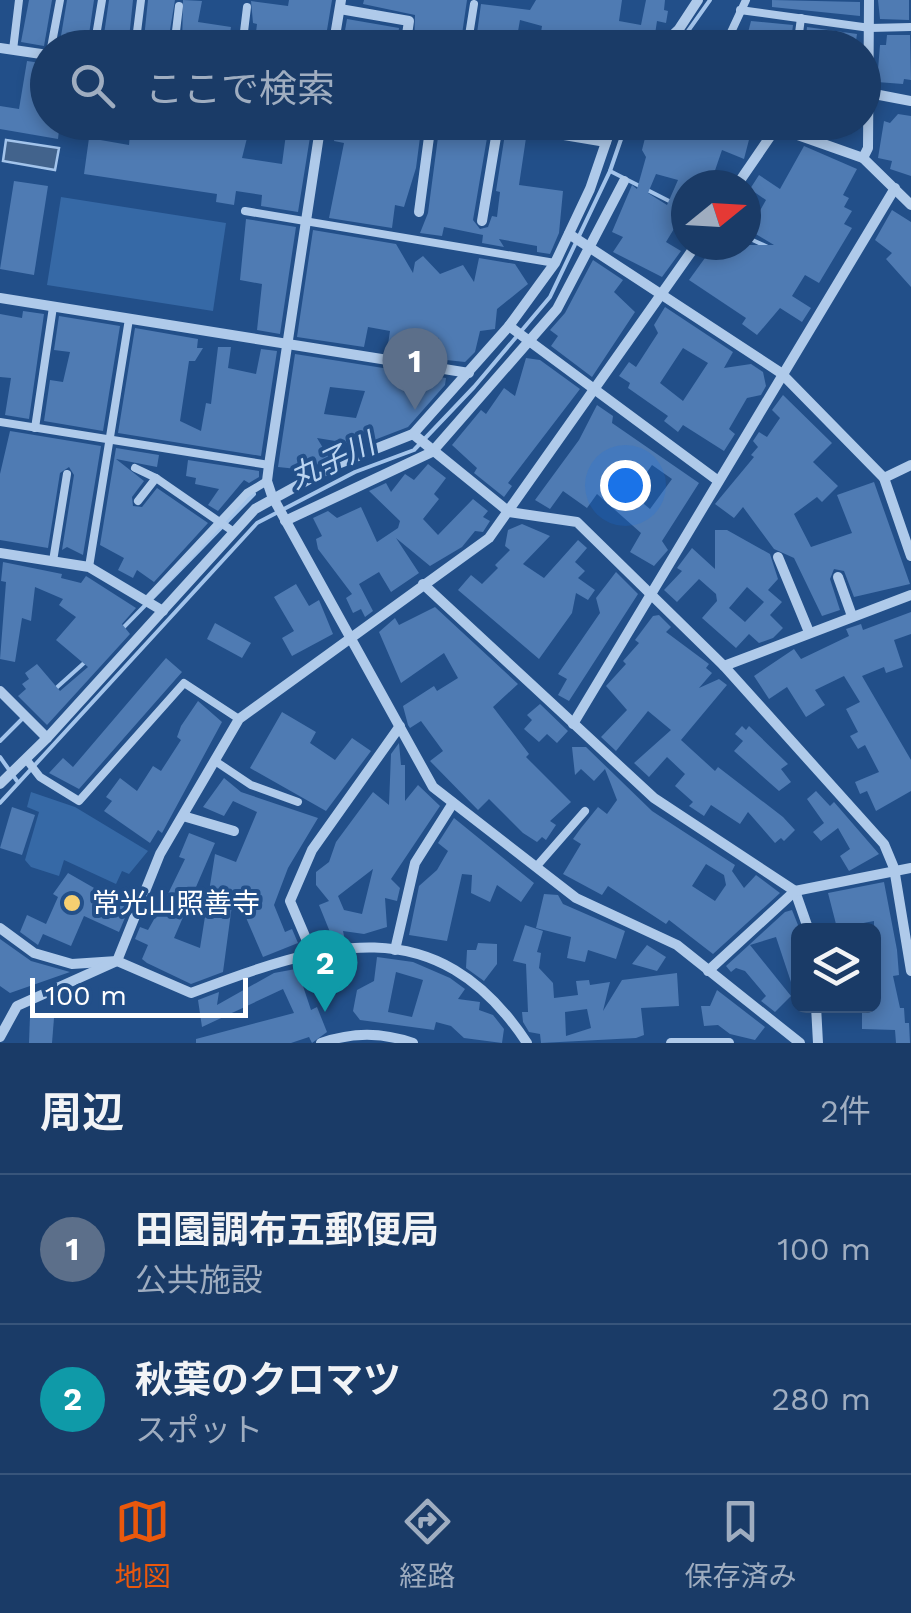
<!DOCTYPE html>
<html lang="ja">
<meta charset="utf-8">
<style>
:root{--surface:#1a3b67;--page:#23426d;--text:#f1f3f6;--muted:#9fadc0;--line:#38557b;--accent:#ea580c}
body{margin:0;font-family:"Work Sans","Noto Sans JP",sans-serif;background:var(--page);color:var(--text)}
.controls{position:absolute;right:30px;bottom:30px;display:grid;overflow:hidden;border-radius:15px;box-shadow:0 5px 15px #0003}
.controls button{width:90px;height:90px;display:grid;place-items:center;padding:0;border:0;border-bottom:2px solid var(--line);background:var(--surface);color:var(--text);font:50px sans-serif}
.compass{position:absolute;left:671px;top:170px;width:90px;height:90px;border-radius:50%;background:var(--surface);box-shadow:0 5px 15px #0003;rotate:72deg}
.scale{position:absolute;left:30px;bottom:25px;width:218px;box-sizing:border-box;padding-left:10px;border:5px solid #fff;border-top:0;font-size:28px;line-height:35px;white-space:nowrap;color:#fff;-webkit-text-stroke:8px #224f89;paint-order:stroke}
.you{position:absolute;left:625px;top:485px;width:35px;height:35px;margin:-25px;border:8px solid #fff;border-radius:50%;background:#1a73e8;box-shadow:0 0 0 15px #1a73e833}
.badge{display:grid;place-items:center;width:65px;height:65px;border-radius:50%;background:var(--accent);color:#fff;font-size:32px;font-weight:700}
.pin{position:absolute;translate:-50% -82px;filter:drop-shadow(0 2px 5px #0008)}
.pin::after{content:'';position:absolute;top:52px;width:35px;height:30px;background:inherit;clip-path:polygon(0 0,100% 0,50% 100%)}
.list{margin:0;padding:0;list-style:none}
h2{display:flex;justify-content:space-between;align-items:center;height:130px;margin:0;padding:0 40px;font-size:42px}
h2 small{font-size:32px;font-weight:400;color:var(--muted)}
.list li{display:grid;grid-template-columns:65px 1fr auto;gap:30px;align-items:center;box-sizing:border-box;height:150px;padding:0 40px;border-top:2px solid var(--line)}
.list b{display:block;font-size:38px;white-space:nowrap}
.list p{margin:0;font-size:32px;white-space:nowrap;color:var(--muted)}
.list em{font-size:32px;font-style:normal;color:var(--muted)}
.icon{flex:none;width:55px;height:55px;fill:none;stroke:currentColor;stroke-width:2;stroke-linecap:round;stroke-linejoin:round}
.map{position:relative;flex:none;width:911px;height:1043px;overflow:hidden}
.search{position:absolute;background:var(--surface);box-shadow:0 5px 15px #0003;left:30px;right:30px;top:30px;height:110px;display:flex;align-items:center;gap:25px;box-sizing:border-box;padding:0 35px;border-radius:55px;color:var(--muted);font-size:38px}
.sheet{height:430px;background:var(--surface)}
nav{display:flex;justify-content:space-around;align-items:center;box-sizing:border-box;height:140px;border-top:2px solid var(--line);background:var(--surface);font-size:28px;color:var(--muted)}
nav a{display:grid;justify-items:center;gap:5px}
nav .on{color:var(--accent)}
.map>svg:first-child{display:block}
.green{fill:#3669a6}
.water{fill:#42638c;stroke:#a3c4eb;stroke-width:2.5}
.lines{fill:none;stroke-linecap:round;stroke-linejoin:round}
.stream{stroke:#a3c4eb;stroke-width:4}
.building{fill:#4f7bb3;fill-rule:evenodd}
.lane{stroke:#afcaea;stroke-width:8}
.street{stroke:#afcaea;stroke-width:10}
.poi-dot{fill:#f6cf71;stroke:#224f89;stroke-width:4}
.labels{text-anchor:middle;stroke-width:8;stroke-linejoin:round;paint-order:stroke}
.poi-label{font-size:28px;fill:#fff;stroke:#224f89;text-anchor:start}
.water-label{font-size:30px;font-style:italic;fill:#bad4f1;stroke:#224f89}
</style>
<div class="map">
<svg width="911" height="1043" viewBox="0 0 911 1043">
<rect width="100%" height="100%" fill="#224f89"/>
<g class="green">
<polygon points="61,197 226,223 213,311 47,285"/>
<polygon points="31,792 75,807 148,851 129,874 122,871 116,884 64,860 59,876 31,867 25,860 39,812 27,807"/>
</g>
<polygon class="water" points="6,140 59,148 55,170 3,161"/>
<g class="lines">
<g class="stream">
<polyline points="676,48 710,0"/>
<polyline points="610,171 673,203"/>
<polyline points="746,237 768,247"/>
<polyline points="121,630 254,494"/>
<polyline points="54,690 84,663"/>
<polyline points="0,741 25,716"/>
<polyline points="0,757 17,781"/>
<polyline points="0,803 257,523 355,472 414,450 474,387 550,297 610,171 627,122"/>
</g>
</g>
<g class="building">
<polygon points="29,0 52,0 44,46 21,42"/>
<polygon points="67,0 94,0 87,48 59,48"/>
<polygon points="109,0 133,0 128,48 102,48"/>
<polygon points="148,0 175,0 167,48 143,48"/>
<polygon points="183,0 202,1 198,22 231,27 228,45 206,41 205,48 182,48"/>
<polygon points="289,0 332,0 324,48 254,48 257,24 253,23 251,1 288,6"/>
<polygon points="364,0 467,0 460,48 414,48 415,15 363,4"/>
<polygon points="536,0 622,0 619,21 641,25 646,0 665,0 664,10 668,11 666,23 657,21 654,41 587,38 585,48 550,48 539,45 542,26 520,20 515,48 475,48 481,4 530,10"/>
<polygon points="772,0 860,2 860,16 772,7"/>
<polygon points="878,0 909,0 909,20 880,19"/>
<polygon points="347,19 399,28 396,48 342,48"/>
<polygon points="751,21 793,25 790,48 744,48"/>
<polygon points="807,27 857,34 855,48 805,48"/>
<polygon points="887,35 910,35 911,80 904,79 903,84 877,82 880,45 886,45"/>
<polygon points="27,61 48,64 48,122 60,122 58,139 0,129 0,106 19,109"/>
<polygon points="898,114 911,116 911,176 890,169 892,161 878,158 884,121 890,123"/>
<polygon points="131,122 251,122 242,158 282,164 286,134 310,137 298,212 261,206 262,195 236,191 234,205 216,202 217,194 84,174 89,138 129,145"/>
<polygon points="337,122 422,122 416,168 404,207 395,205 392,228 329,218 344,143 334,141"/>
<polygon points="440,122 488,132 473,220 480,229 488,227 492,216 497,217 500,192 496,191 505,134 526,138 519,185 563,191 559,233 550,254 537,252 537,246 499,239 504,247 482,243 483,235 444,227 442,236 420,233 428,213"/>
<path d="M636,122H726L751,132L744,159L722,150L710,185H686V209L666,242L681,251L662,277L613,252L623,237L612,232L632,185L637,189L646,157L642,150L645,138L634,130ZM656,174L678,180L667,205L648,193Z"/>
<polygon points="804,146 857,169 843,195 849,198 844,207 852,211 844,224 852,228 819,283 805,275 792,296 811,308 802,322 780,308 757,335 742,324 746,318 689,280 710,251 720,257 726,245 774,245 749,230 766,200 750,189 759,175 780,189"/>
<polygon points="14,181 48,186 34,275 0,269"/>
<polygon points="892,210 911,222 911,287 886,259 892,253 875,240"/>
<polygon points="246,219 296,227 280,334 257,330 262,284 240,280"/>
<polygon points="313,230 396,244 413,273 415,262 423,256 440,274 463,265 474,282 479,258 515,264 528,284 497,309 495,329 480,331 475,352 465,362 437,359 439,338 405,332 402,353 387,351 390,331 368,327 364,347 297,337"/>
<polygon points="593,260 623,280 614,292 635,312 592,377 551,346 558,336 550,330 565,313"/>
<path d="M665,307L733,352L724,368L751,364L763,372L766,386L761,395L747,398L729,429L735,434L724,451L683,425L678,432L664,421L668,416L628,388L630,383L619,376L629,362L636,367L658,333L654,325ZM683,348L708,363L683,401L660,383Z"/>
<polygon points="23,311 44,314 29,419 5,415 11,378 0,377 0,314 22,318"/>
<polygon points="59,316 120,326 103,431 44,421 50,380 63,382 70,352 54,350"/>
<polygon points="135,328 198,339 197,348 203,348 195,361 189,361 180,421 201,431 206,403 211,404 218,347 231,347 228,368 256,374 261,349 277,351 261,456 118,433"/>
<path d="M295,354L446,378L445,385L408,427L369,442L362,439L360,445L317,438L329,458L307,470L278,467ZM330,387L365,391L356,418L324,414Z"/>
<polygon points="526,358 540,360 580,389 508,483 512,486 504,497 474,473 477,468 452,445 481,410 486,414 504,388 515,396"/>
<polygon points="783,395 832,443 813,462 838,486 822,502 817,497 794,514 811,547 852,533 837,495 874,482 910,584 854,597 844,571 834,569 830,579 840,610 822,616 794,558 774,549 743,507 734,518 715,504 754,457 751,455 758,447 753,441 759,432 767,437 780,418 772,410"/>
<path d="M597,405L613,416L612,423L699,483L662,541L668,550L654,566L630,552L641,533L597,494L587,508L563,491L550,509L535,500L579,440ZM652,465L672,479L650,509L632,494Z"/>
<polygon points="10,431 101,446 83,555 67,547 62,550 74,475 69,467 60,473 48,548 0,540 0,474"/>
<polygon points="116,448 159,455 157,467 116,459 144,481 132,497 133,506 142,507 157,488 208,523 154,582 137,570 133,578 118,570 124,558 100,545"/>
<polygon points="188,460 259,471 259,477 249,483 244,480 218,511 208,505 219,489 195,484 196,478 186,476"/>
<polygon points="428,464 446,478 434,494 439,499 423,519 438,535 473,499 488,511 483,517 490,521 483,532 475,531 462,547 430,566 396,538 419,573 391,592 379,572 359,584 373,611 365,617 361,609 353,613 346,598 352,594 318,549 316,539 322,536 313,518 328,511 337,518 361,507 377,542 398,528 400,521 369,491 386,483 391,492 405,474 414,480"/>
<polygon points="522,524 550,536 523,564 544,578 578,540 587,548 575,562 585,571 578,578 595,590 588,600 576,593 572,613 539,659 458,590 471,575 482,584 498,568 495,565 510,550 505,546 508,530"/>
<path d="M715,530H727L770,554L778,579L768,590L782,602L770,615L783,628L773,638L759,643L749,634L736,648L702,618L717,601L716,594L699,579L677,602L664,590L682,571L677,568L692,548L715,569ZM747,587L764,602L745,622L729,608Z"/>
<polygon points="3,562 62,574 61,578 81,583 86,576 136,608 122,624 130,634 47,725 18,696 26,689 22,684 29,679 25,673 37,664 60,691 88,667 56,640 76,617 59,605 63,599 35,587 31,621 22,618 15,662 0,659 6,582 1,581"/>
<polygon points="616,572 638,594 569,701 558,695 567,679 558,674 600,613 596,598"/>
<polygon points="296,584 309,606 319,600 333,634 292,656 282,638 294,631 274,597"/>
<polygon points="435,607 518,684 493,707 529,754 526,757 571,802 550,821 556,825 546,840 542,837 537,842 523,833 489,799 478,810 430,761 443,751 421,721 410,728 408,725 403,706 434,686 437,691 458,678 444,653 401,683 379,632 395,618 399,625"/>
<polygon points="911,612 911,634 894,640 903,667 886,673 884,667 862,676 911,760 911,791 876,811 867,791 860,794 855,782 879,772 865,745 858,749 850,736 858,732 846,709 860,702 844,676 815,690 825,705 806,717 787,687 769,699 754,676 794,649 801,659 849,636 846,629 861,624 863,630"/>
<polygon points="659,615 671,627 666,632 709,664 706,668 712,673 699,688 719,679 727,685 681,740 715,771 718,767 783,817 795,830 784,841 781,838 775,843 748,812 740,824 711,805 704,816 689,806 693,802 675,786 685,774 667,757 649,777 634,763 671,730 648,711 616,751 601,737 627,710 606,686 626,664 623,661 639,643 635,640 653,616"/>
<polygon points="215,623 251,643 242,658 207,639"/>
<polygon points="166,658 182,672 79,789 49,773 63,758 73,767"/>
<polygon points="198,701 222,722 162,833 158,830 150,843 104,811 112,801 106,797 120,778 137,791 153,766 161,771 181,740 177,737 181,726"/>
<polygon points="540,704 568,731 557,743 547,734 539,742 524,729 532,720 527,715"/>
<polygon points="282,712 316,732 310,743 335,760 352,738 371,751 326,811 250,768"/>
<polygon points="742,726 746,730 749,726 788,764 781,769 791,782 779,791 734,751 743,741 735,734"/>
<path d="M399,743L401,765H405V801L418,785L440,806L391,879L400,888L397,901L385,898L387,927L364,934L343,931L345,941L334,942L319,905L329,901L316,885V872L329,862L336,842L373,792L389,805L391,754ZM373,869L362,914L344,910L338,896Z"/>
<path d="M572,747H586L652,811L735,865L732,871L744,888L756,875L780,893L713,954L669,920L666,924L608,886L602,895L563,874L581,844L573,839L581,828L598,807L607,814L617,800L605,769L594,781L581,769L575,775ZM706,864L724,875L726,885L715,901L692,886Z"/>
<polygon points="224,778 241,792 318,818 288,868 274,905 285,932 292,929 298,943 263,957 234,890 223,972 191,984 147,963 142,959 148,945 135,939 140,927 148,930 166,898 185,859 179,857 189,833 215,843 174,938 200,948 215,854 236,862 257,812 233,801 224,816 203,807"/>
<polygon points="816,791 830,806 834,802 879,854 849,871 840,856 850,849 838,828 821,841 813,832 824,823 807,799"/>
<polygon points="12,807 35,815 22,855 0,848"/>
<polygon points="454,818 534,883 521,902 497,885 490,902 471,893 472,875 462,874 447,941 409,935 419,886 437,870 448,851 438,843"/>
<polygon points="68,873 129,908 119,932 84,916 71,946 43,934 38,945 20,932 27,915 46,924 58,897 53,894"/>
<polygon points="884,882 897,950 899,975 893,976 900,1008 904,1008 905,1023 909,1023 910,1043 896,1043 895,1030 862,1029 862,1006 874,1006 874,921 837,928 828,893"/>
<polygon points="544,894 558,895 563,904 625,931 616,959 588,950 585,962 567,958 571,937 536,928"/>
<polygon points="792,910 800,930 798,1003 776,937 750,945 791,996 775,1012 761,1001 766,996 745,971 736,968 731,972 726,966 785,912"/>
<path d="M525,925L543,931L537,952L541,953L539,968L553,983L554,998L578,995L576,981L589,980L590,985L610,982L603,1011L622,980L677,973L679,1006L641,1008L644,1035L636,1038L541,1043L540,1034L529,1032L523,1022L522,1012H528L526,964L513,961ZM587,1009L591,1028L566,1036L565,1012Z"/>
<polygon points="0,939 31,961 70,972 10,993 0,986"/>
<polygon points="478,943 497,944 497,964 484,981 466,968 467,950 476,950"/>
<polygon points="647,945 666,957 657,971 632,964"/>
<path d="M377,957L413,962L450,978L465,989L458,999L480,1002L479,1010L493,1015L504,1029L502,1043L464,1038L451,1026L436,1022L434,1030L360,1020L353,1011L357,990L374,981ZM396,972L423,980L412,1017L388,1012Z"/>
<polygon points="355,958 351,965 343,964 303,986 311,1010 317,1007 327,1032 312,1043 309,1037 291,1043 196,1043 196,1039 294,1013 283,989 202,1027 198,1000 219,992 217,1005 274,973"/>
<polygon points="717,990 765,1027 755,1040 730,1034 718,1025 704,1026 701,1006 710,1006"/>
<polygon points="30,1016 54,1018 52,1043 29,1043"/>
</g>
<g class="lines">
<g class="lane">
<polyline points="740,10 870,28 911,27"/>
<polyline points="716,38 726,43 746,0"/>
<polyline points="51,48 60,0"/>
<polyline points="94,48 102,0"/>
<polyline points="135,48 141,0"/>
<polyline points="174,48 179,6"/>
<polyline points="242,48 247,7"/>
<polyline points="467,48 474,4"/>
<polyline points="797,48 801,18"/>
<polyline points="13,50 19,0"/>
<polyline points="267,134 289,123 320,125"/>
<polyline points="245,211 555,263"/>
<polyline points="0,422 269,465"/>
<polyline points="35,428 53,307"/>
<polyline points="135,468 156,478"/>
<polyline points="138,501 156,478 234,532"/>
<polyline points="53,561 67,474"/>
<polyline points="89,567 129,319"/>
<polyline points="146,601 247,493 267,481"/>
<polyline points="26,759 40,777 79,801 184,683 239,719"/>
<polyline points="215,761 251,785 298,802"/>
<polyline points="536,867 585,811"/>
</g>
<g class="street">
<polyline points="340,9 409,21 405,48"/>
<polyline points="0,48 48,55"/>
<polyline points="333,48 341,0"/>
<polyline points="659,48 679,29 698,0"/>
<polyline points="869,93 911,101"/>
<polyline points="321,122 269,465 267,481 272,496 433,787 576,898 677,945 800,1043"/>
<polyline points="485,122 606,142"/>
<polyline points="761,122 863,158 911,205"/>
<polyline points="863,158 868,148 869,0"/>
<polyline points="737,185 776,128"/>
<polyline points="419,212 431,122"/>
<polyline points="482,221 498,125"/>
<polyline points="569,234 781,373 884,478 911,556"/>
<polyline points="0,298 469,373"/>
<polyline points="509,326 717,480"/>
<polyline points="413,434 509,512 577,522 724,666 884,844 894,868 911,971"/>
<polyline points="884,478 911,465"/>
<polyline points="285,521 432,452 557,309 624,181"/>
<polyline points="0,553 89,567 163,611"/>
<polyline points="778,557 809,632"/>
<polyline points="838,577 852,616"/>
<polyline points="423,584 654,798 795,891 809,931"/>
<polyline points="724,666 911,595"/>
<polyline points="0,691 47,738"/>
<polyline points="573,724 895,188"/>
<polyline points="0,784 47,738 255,509 335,465 413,434 509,326 555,263 590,189 613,122"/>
<polyline points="183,816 234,831"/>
<path d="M0,928L34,953L72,964L117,961L191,993C323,943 436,905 527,1043"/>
<polyline points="395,950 415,863 453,803"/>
<polyline points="313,955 290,901 312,850 400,726"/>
<polyline points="708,971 795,891 911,868"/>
<polyline points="816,1006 818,1043"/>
<polyline points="0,1037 17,1006 117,961 160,854 239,719 489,538 696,245"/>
<path d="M321,1043C353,1032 381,1032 413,1043"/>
<polyline points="671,1043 729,1043"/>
</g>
</g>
<circle class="poi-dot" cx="72" cy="903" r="10"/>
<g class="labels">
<g class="poi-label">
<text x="92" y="913">常光山照善寺</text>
</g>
<g class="water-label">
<text transform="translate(332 461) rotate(-25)" y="10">丸子川</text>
</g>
</g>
</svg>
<div class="controls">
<button><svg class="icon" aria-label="layers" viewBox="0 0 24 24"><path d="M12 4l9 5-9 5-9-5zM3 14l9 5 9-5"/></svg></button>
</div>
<svg class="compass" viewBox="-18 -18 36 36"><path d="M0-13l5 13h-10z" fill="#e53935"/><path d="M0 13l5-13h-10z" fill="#9fadc0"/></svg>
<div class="scale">100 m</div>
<div class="you"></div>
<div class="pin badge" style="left:415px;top:410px;background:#5c6f8a">1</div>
<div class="pin badge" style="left:325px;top:1012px;background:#0f9aa8">2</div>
<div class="search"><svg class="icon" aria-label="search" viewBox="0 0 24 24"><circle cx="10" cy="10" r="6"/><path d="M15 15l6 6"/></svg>ここで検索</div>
</div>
<section class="sheet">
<h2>周辺<small>2件</small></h2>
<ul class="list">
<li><span class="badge" style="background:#5c6f8a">1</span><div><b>田園調布五郵便局</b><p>公共施設</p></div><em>100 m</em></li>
<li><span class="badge" style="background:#0f9aa8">2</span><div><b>秋葉のクロマツ</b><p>スポット</p></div><em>280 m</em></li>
</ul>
</section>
<nav>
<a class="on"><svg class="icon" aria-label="map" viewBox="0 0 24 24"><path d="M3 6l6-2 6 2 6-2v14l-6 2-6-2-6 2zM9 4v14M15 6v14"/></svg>地図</a>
<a><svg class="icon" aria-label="directions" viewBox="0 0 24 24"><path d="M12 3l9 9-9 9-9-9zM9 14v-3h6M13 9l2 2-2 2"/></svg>経路</a>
<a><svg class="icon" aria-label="saved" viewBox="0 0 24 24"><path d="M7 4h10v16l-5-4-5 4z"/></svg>保存済み</a>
</nav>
